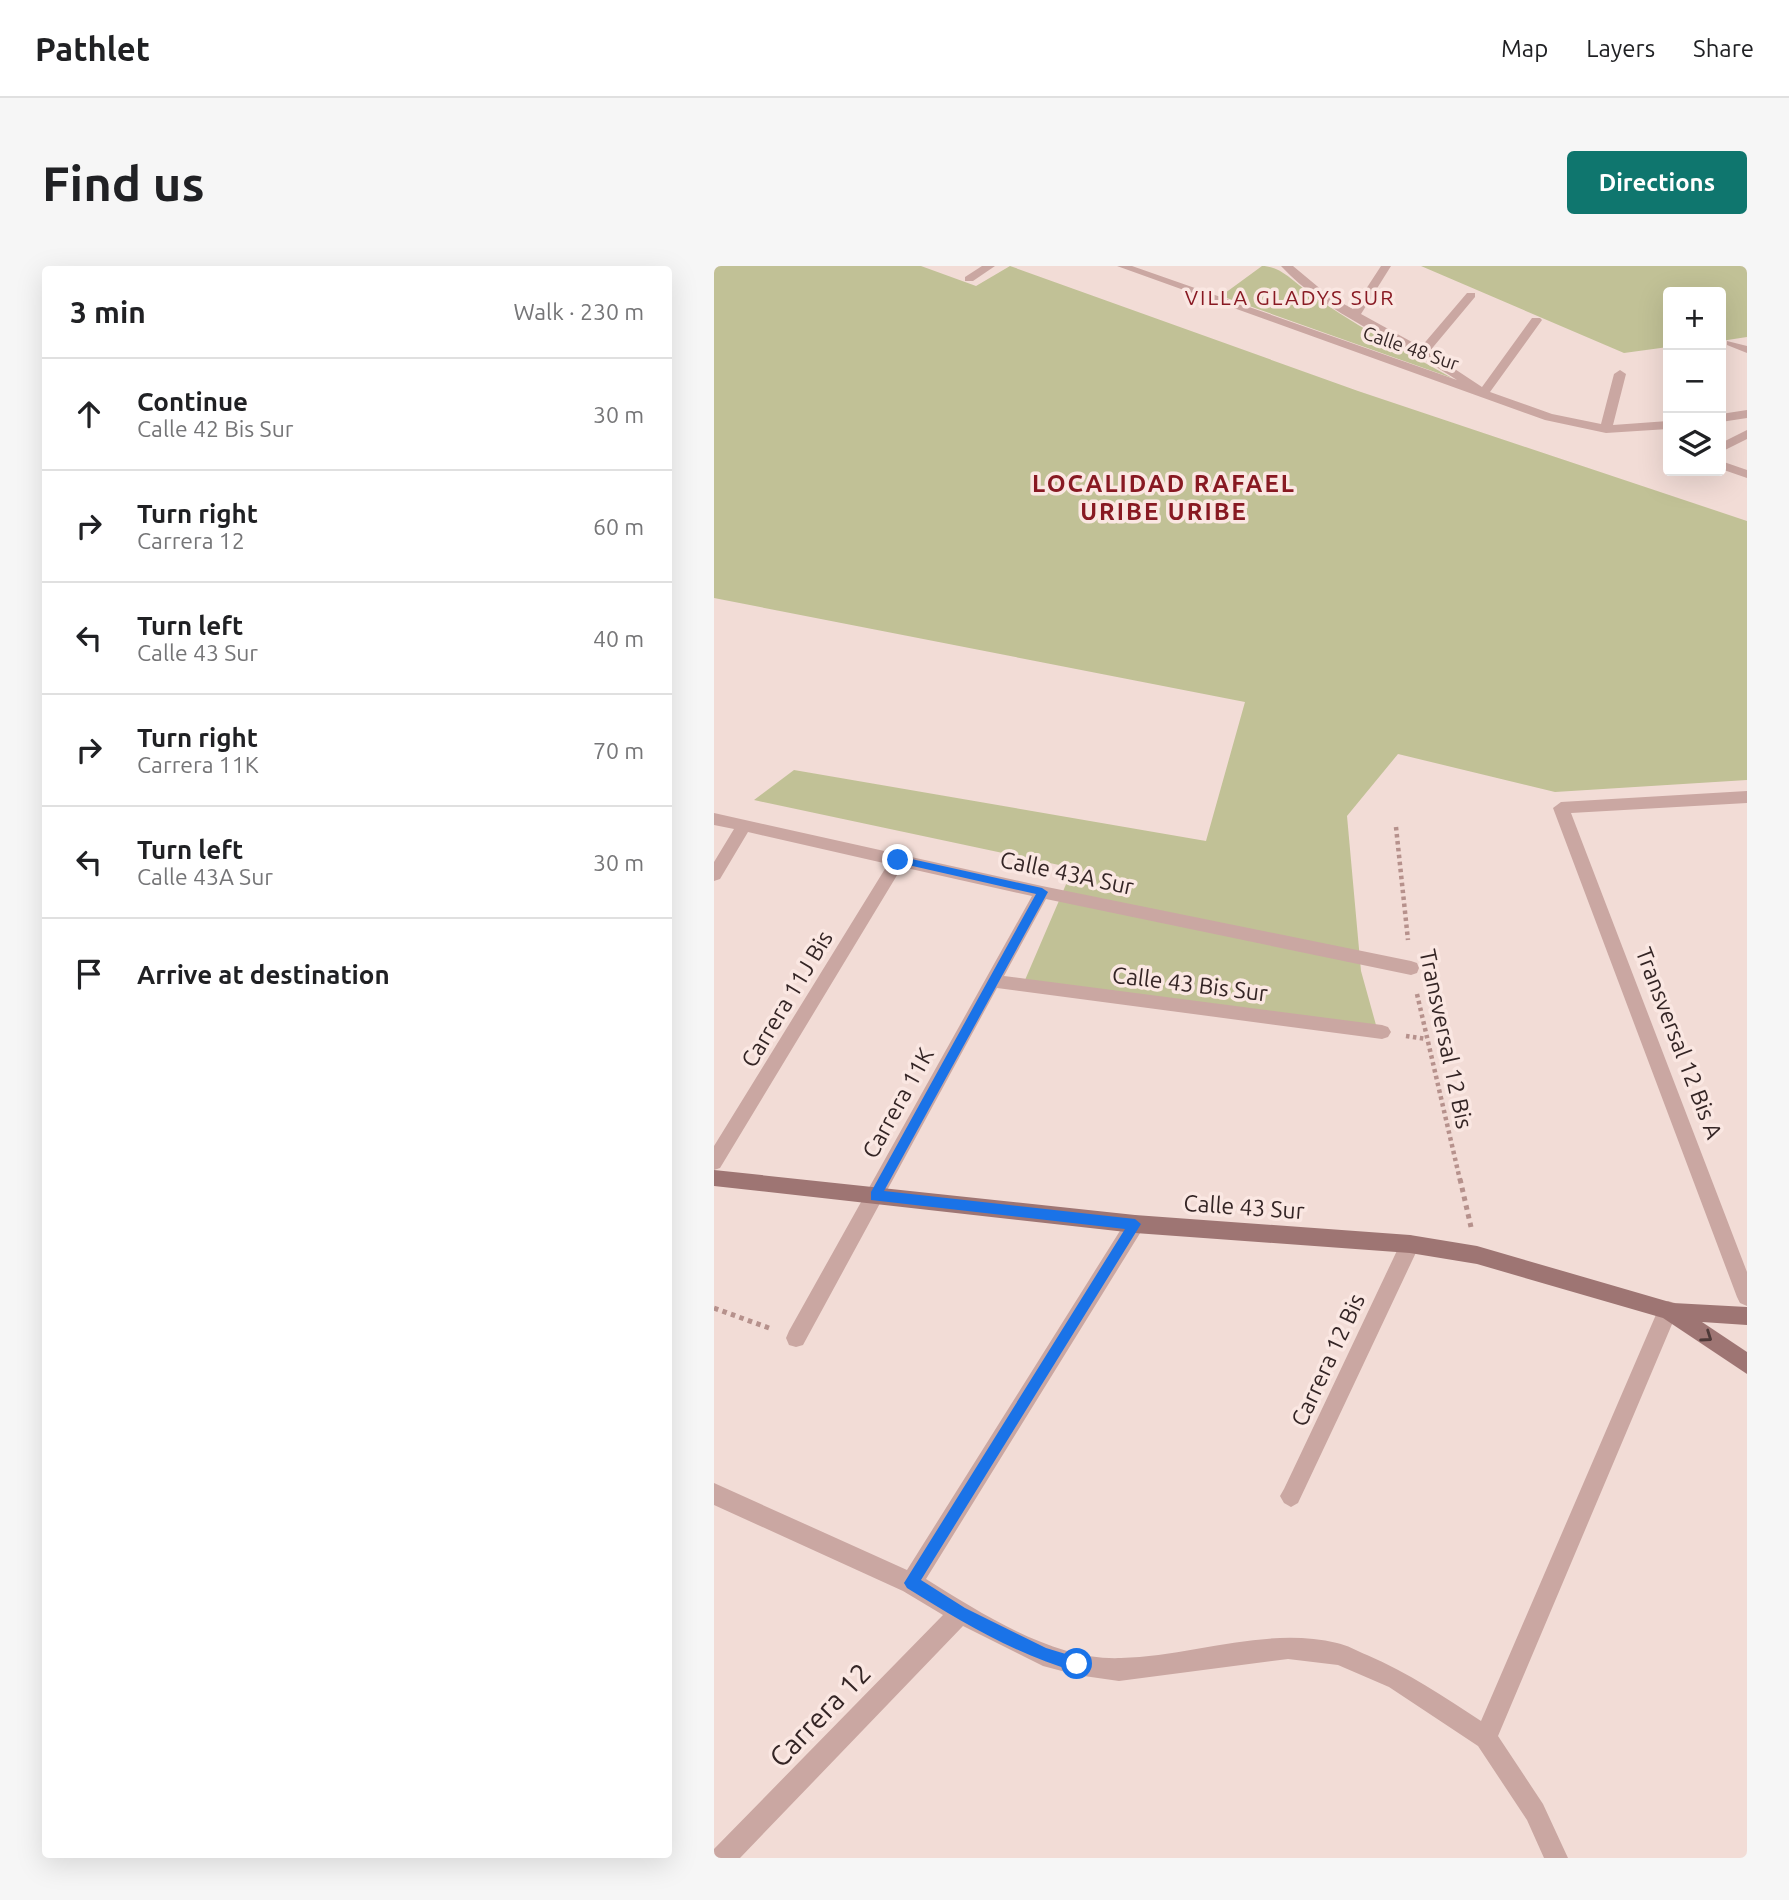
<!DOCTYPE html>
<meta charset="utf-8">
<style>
:root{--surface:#fff;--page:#f6f6f6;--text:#202124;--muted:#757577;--line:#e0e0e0;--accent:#0f766e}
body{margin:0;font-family:Ubuntu,sans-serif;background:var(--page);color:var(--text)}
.controls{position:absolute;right:21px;top:21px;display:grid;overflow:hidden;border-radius:7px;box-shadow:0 7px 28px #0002}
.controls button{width:63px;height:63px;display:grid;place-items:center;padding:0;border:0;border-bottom:2px solid var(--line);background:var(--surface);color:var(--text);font:35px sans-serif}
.stop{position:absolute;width:21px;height:21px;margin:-16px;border:5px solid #1a73e8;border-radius:50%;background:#fff}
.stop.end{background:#1a73e8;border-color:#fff;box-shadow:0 2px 7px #0008}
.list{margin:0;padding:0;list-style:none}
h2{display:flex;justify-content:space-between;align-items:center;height:91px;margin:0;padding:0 28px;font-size:30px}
h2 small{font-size:23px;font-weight:400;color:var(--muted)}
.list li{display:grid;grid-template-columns:46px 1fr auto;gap:21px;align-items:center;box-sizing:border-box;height:112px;padding:0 28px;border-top:2px solid var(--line)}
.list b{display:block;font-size:26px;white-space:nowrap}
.list p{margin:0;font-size:23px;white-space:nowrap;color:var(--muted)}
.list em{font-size:23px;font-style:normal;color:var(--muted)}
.icon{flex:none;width:38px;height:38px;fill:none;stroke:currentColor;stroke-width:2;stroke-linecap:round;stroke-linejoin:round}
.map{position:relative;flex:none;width:1033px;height:1592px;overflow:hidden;border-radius:7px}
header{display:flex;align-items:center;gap:42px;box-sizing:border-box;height:98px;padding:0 35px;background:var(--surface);border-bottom:2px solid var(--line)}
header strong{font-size:33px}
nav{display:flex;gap:38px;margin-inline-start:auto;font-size:24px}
.intro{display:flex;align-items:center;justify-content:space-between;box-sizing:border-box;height:168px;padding:0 42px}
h1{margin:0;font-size:49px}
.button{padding:18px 32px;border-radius:7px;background:var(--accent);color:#fff;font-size:24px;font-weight:700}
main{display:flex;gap:42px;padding:0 42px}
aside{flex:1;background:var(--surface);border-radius:7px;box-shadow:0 7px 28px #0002}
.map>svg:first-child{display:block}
.green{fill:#c1c196}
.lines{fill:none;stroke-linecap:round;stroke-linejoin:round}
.path-far1{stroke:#b6918c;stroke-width:4.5;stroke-dasharray:3.5 3.5;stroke-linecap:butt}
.path{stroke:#b6918c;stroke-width:5;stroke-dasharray:4.5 4.5;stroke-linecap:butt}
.lane{fill:#caa7a2;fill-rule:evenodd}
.street{fill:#caa7a2;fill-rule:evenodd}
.secondary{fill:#9e7573;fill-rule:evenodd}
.oneway{stroke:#4e3938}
.route{fill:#1a73e8}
.labels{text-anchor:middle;stroke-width:7;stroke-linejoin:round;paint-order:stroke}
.far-street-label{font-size:19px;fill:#342525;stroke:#fae7e2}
.far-neighbourhood-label{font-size:21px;letter-spacing:2px;fill:#881922;stroke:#fae7e2}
.street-label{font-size:23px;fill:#342525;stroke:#fae7e2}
.far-district-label{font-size:24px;font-weight:bold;letter-spacing:2px;fill:#881922;stroke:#fae7e2}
.near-street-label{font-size:28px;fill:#342525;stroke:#fae7e2}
</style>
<header>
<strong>Pathlet</strong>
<nav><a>Map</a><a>Layers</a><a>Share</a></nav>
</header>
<div class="intro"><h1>Find us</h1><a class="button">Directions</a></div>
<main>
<aside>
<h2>3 min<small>Walk · 230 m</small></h2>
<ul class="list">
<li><svg class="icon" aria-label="ahead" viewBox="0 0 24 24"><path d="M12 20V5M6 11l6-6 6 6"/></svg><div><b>Continue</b><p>Calle 42 Bis Sur</p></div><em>30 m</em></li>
<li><svg class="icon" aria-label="right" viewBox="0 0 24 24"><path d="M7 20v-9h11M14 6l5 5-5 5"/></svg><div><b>Turn right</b><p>Carrera 12</p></div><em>60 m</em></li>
<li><svg class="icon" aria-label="left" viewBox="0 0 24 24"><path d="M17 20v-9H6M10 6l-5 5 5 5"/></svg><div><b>Turn left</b><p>Calle 43 Sur</p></div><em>40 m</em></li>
<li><svg class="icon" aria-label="right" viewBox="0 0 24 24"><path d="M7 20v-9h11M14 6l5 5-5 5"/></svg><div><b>Turn right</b><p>Carrera 11K</p></div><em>70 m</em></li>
<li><svg class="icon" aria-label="left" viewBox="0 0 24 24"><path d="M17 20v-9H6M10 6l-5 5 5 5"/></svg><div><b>Turn left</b><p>Calle 43A Sur</p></div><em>30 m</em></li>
<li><svg class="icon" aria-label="arrive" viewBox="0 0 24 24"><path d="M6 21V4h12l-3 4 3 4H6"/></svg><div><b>Arrive at destination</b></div></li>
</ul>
</aside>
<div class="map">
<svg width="1033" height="1592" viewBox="0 0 1033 1592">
<rect width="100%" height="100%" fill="#f2dcd6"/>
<g class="green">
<polygon points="0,0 207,0 262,20 296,0 644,125 1033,255 1033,514 841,526 684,488 633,550 647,705 662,759 308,721 359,602 40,534 80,504 492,575 531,436 0,332"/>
<path d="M548,0C565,0 577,13 590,23C636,57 688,84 738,112L507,30Z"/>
<polygon points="707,0 1033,0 1033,71 1007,75 1007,26 954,26 954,81 910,87"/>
</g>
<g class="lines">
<g class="path-far1">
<polyline points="682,561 694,674"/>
<polyline points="703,728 746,914"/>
<polyline points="692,770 712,773"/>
</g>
<g class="path">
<polyline points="746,913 757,961"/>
<polyline points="0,1042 55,1062"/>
</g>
<polygon class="lane" points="1013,75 1033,80 1033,87 1013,79"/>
<g class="street">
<polygon points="268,0 281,0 259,15 251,15 251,11"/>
<path d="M403,0H418L743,114C688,77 611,48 567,0H579L615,30L639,43L667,0H677L647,48L707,81L753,27H761V31L715,86L768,121L818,52H826L828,54L776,126L838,148L887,158L900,108L906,104L912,108L899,159L954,155V163L892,167L831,154Z"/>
<polygon points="1033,144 1033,152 1007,156 1007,148"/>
<polygon points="1033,164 1033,173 1007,186 1007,177"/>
<polygon points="1007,195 1033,204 1033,212 1007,203"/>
<polygon points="1033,525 1033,537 857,547 1033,1006 1033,1040 1026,1037 1023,1031 839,542 847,536"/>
<polygon points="0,547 328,620 697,695 703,697 705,702 703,707 697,709 332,633 290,710 668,759 674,761 677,766 674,771 668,773 283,722 89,1079 82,1081 75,1079 72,1072 75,1065 318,630 188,601 6,902 0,904 0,880 174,598 34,566 6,613 0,615 0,596 20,563 0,559"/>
<path d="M421,949L428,952L430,958L428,964L212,1313C267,1347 340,1395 407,1392C478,1390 552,1360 623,1377C633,1379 643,1385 653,1389C695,1407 729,1430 767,1455L947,1037L954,1035L961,1037L964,1044L784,1470L829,1538L854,1592H830L813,1554L764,1480L675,1421L624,1399L574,1393L405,1415L363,1409L329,1400L249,1360L26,1592H0V1583L229,1349L189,1325L0,1239V1217L193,1304L414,952Z"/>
<polygon points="696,969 703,972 706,978 584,1237 577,1241 570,1237 566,1230 570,1223 689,972"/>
</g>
<polygon class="secondary" points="0,904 421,949 696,969 763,980 959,1037 1033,1041 1033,1059 988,1056 1033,1086 1033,1108 949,1052 763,998 696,987 421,967 0,920"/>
</g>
<defs><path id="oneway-chevron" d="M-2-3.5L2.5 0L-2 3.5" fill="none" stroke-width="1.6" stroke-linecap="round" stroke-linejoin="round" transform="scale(1.75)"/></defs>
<use class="oneway" href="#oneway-chevron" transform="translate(993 1071) rotate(35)"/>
<path class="route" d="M184,590L328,622L334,626L170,925L421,953L427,958L207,1314L251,1342L332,1382L368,1393L370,1398L368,1403L363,1406C301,1388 246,1355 193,1322L190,1317L411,963L157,934V926L322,628L181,596L179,594Z"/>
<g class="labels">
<g class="far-street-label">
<text transform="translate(697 82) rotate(19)" y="7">Calle 48 Sur</text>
</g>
<g class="far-neighbourhood-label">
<text x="576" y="39">VILLA GLADYS SUR</text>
</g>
<g class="street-label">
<text transform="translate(353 607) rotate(12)" y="8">Calle 43A Sur</text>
<text transform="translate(476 718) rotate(7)" y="8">Calle 43 Bis Sur</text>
<text transform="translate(73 733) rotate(-59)" y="8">Carrera 11J Bis</text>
<text transform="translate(732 773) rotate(78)" y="8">Transversal 12 Bis</text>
<text transform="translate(965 777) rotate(69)" y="8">Transversal 12 Bis A</text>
<text transform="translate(184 837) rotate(-61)" y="8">Carrera 11K</text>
<text transform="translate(530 941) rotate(4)" y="8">Calle 43 Sur</text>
<text transform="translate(614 1094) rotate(-65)" y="8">Carrera 12 Bis</text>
</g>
<g class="far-district-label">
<text x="450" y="226">LOCALIDAD RAFAEL<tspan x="450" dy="28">URIBE URIBE</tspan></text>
</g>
<g class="near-street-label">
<text transform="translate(106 1449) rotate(-46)" y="10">Carrera 12</text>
</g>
</g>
</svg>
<div class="controls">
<button>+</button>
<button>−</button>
<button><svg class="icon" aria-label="layers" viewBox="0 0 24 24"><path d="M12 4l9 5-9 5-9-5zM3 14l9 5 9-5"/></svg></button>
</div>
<div class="stop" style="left:363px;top:1398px"></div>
<div class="stop end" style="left:184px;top:594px"></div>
</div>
</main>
